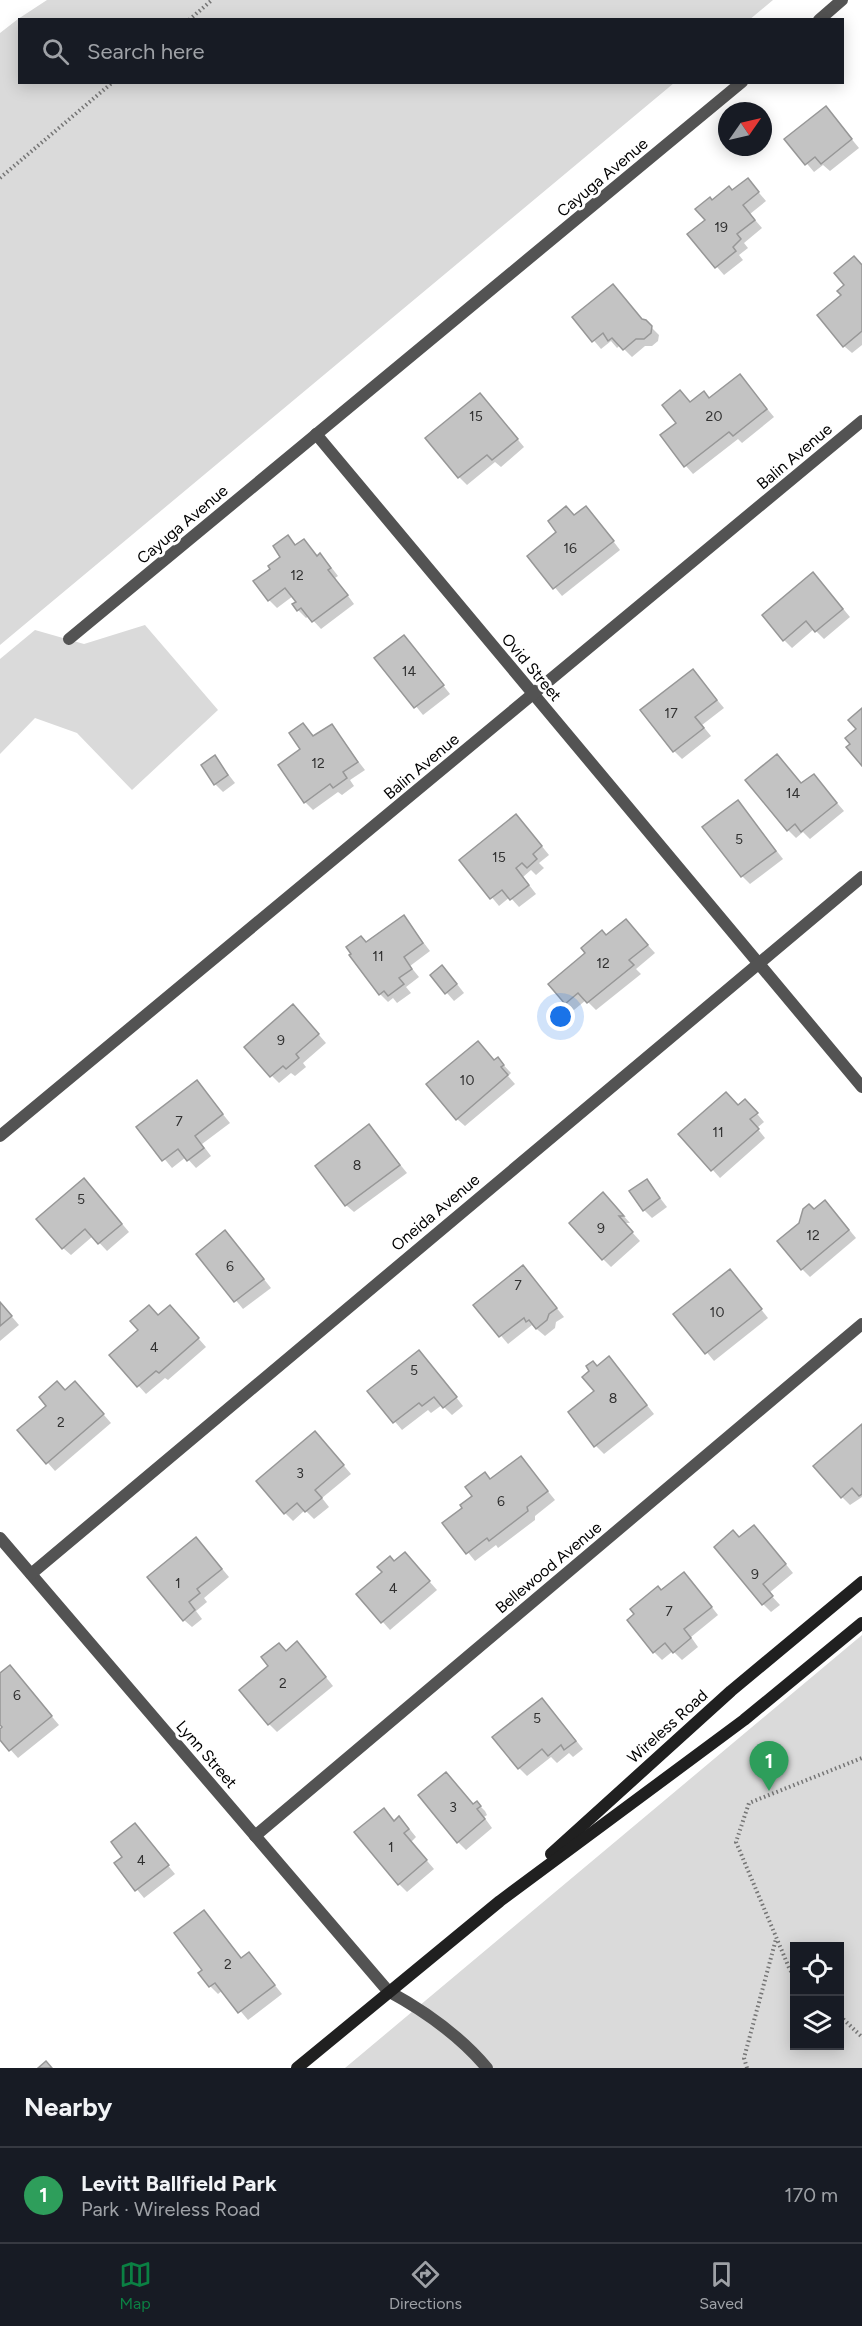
<!DOCTYPE html>
<meta charset="utf-8">
<style>
:root{--surface:#171b24;--page:#20242c;--text:#f1f3f6;--muted:#9ea1a6;--line:#363941;--accent:#0b8043}
body{margin:0;font-family:Figtree,sans-serif;background:var(--page);color:var(--text)}
.controls{position:absolute;right:18px;bottom:18px;display:grid;overflow:hidden;border-radius:0px;box-shadow:0 3px 15px #0003}
.controls button{width:54px;height:54px;display:grid;place-items:center;padding:0;border:0;border-bottom:2px solid var(--line);background:var(--surface);color:var(--text);font:30px sans-serif}
.compass{position:absolute;left:718px;top:102px;width:54px;height:54px;border-radius:50%;background:var(--surface);box-shadow:0 3px 15px #0003;rotate:56deg}
.you{position:absolute;left:561px;top:1017px;width:21px;height:21px;margin:-15px;border:4px solid #fff;border-radius:50%;background:#1a73e8;box-shadow:0 0 0 9px #1a73e833}
.badge{display:grid;place-items:center;width:39px;height:39px;border-radius:50%;background:var(--accent);color:#fff;font-size:20px;font-weight:700}
.pin{position:absolute;translate:-50% -50px;filter:drop-shadow(0 2px 3px #0008)}
.pin::after{content:'';position:absolute;top:32px;width:21px;height:18px;background:inherit;clip-path:polygon(0 0,100% 0,50% 100%)}
.list{margin:0;padding:0;list-style:none}
h2{display:flex;justify-content:space-between;align-items:center;height:78px;margin:0;padding:0 24px;font-size:26px}
h2 small{font-size:20px;font-weight:400;color:var(--muted)}
.list li{display:grid;grid-template-columns:39px 1fr auto;gap:18px;align-items:center;box-sizing:border-box;height:96px;padding:0 24px;border-top:2px solid var(--line)}
.list b{display:block;font-size:22px;white-space:nowrap}
.list p{margin:0;font-size:20px;white-space:nowrap;color:var(--muted)}
.list em{font-size:20px;font-style:normal;color:var(--muted)}
.icon{flex:none;width:33px;height:33px;fill:none;stroke:currentColor;stroke-width:2;stroke-linecap:round;stroke-linejoin:round}
.map{position:relative;flex:none;width:862px;height:2068px;overflow:hidden}
.search{position:absolute;background:var(--surface);box-shadow:0 3px 15px #0003;left:18px;right:18px;top:18px;height:66px;display:flex;align-items:center;gap:15px;box-sizing:border-box;padding:0 21px;border-radius:0px;color:var(--muted);font-size:22px}
.sheet{height:174px;background:var(--surface)}
nav{display:flex;justify-content:space-around;align-items:center;box-sizing:border-box;height:84px;border-top:2px solid var(--line);background:var(--surface);font-size:16px;color:var(--muted)}
nav a{display:grid;justify-items:center;gap:3px}
nav .on{color:var(--accent)}
.map>svg:first-child{display:block}
.green{fill:#dadada;fill-rule:evenodd}
.shadow{fill:#0003}
.building{fill:#c3c3c3;stroke:#979797;stroke-width:1.5}
.lines{fill:none;stroke-linecap:round;stroke-linejoin:round}
.path{stroke:#757575;stroke-width:4;stroke-dasharray:1.5 3;stroke-linecap:butt}
.lane{stroke:#535353;stroke-width:12}
.street{stroke:#535353;stroke-width:12}
.secondary{stroke:#202020;stroke-width:12}
.labels{text-anchor:middle;stroke-width:6;stroke-linejoin:round;paint-order:stroke}
.number-label{font-size:14px;fill:#313131}
.street-label{font-size:16px;fill:#000;stroke:#fff}
</style>
<div class="map">
<svg width="862" height="2068" viewBox="0 0 862 2068">
<rect width="100%" height="100%" fill="#fff"/>
<g class="green">
<polygon points="47,0 773,0 749,20 20,20 20,82 674,83 0,645 0,33 18,19"/>
<polygon points="145,625 218,710 132,790 77,733 35,718 0,754 0,659 35,630 84,644"/>
<path d="M862,1635V2068H345ZM794,1946H840V2046H794Z"/>
</g>
<g class="shadow">
<polygon points="826,108 859,148 830,171 823,165 814,172 786,139"/>
<polygon points="755,188 766,201 750,214 762,228 744,243 748,248 739,255 743,260 724,275 689,235 707,220 712,201 732,192"/>
<polygon points="862,266 862,345 852,353 844,346 843,296"/>
<polygon points="574,317 645,321 659,335 658,341 652,346 645,346 632,357 620,345 617,348 611,341 601,349"/>
<polygon points="740,376 774,417 742,443 738,439 693,474 686,466 678,424 680,392 691,403 710,399"/>
<polygon points="488,403 524,447 501,467 495,462 467,485 459,477"/>
<polygon points="575,516 594,516 620,550 562,596 529,556"/>
<polygon points="288,537 297,546 304,541 318,557 320,556 328,563 338,576 335,578 354,604 321,629 309,616 306,618 298,610 298,602 293,596 277,608 269,600 272,569 283,557"/>
<polygon points="821,582 850,617 824,639 814,629 792,648 784,640"/>
<polygon points="411,645 450,694 423,715 377,658"/>
<polygon points="693,671 724,708 702,725 711,736 682,759 674,751"/>
<polygon points="303,725 315,737 331,726 365,770 350,780 354,786 342,795 338,792 313,810 305,802"/>
<polygon points="777,756 802,785 821,784 844,811 810,839 803,832 796,838 788,830"/>
<polygon points="215,757 235,783 223,792 215,784"/>
<polygon points="745,810 783,859 750,884 742,876"/>
<polygon points="524,824 549,855 539,863 544,868 536,875 531,870 523,877 536,894 519,907 510,897 499,906 461,860"/>
<polygon points="404,917 430,951 410,966 419,977 406,987 411,993 397,1003 393,998 388,1002 380,994"/>
<polygon points="626,921 655,953 636,969 641,974 596,1010 586,1000 574,1010 566,1003 606,937"/>
<polygon points="450,975 464,993 454,1001 432,976"/>
<polygon points="301,1014 326,1043 303,1063 306,1067 295,1076 291,1073 279,1083 271,1075"/>
<polygon points="498,1059 511,1073 508,1076 515,1084 465,1126 457,1119"/>
<polygon points="197,1082 230,1123 202,1144 211,1156 196,1168 186,1157 172,1168 138,1127"/>
<polygon points="738,1107 753,1109 764,1122 757,1128 765,1138 720,1178 681,1134"/>
<polygon points="369,1126 407,1173 354,1212 346,1205"/>
<polygon points="647,1181 667,1207 652,1218 644,1210"/>
<polygon points="92,1188 129,1232 107,1251 93,1236 71,1255 63,1248"/>
<polygon points="611,1202 630,1223 624,1223 640,1241 611,1267 603,1259"/>
<polygon points="833,1210 856,1238 810,1277 802,1269 814,1211"/>
<polygon points="233,1240 271,1288 243,1309 198,1254"/>
<polygon points="530,1275 564,1317 556,1322 555,1328 545,1336 532,1325 508,1344 475,1305"/>
<polygon points="737,1279 768,1318 714,1361 675,1314"/>
<polygon points="0,1303 19,1325 0,1341"/>
<polygon points="177,1314 206,1347 168,1380 165,1378 146,1394 111,1355 158,1316"/>
<polygon points="427,1360 463,1406 452,1415 442,1405 431,1413 428,1410 402,1430 369,1391"/>
<polygon points="616,1366 654,1414 604,1454 596,1446 596,1392 592,1371 597,1367"/>
<polygon points="65,1391 83,1391 111,1423 55,1471 20,1431"/>
<polygon points="862,1426 862,1497 850,1505 842,1497"/>
<polygon points="323,1441 351,1474 322,1498 329,1507 314,1519 305,1510 293,1521 285,1513"/>
<polygon points="521,1458 555,1500 535,1516 535,1520 498,1548 496,1545 475,1561 444,1523 464,1509 474,1496 485,1474 491,1480"/>
<polygon points="762,1535 793,1573 769,1593 780,1605 771,1612 763,1604 740,1539"/>
<polygon points="204,1547 229,1577 204,1598 207,1602 196,1611 202,1619 192,1627 184,1620"/>
<polygon points="394,1562 412,1562 437,1590 390,1630 358,1594"/>
<polygon points="692,1582 718,1615 691,1637 698,1647 682,1660 673,1651 662,1660 654,1652 661,1592"/>
<polygon points="305,1651 333,1686 277,1732 269,1724 286,1653"/>
<polygon points="10,1667 59,1725 18,1758 0,1738 0,1731 4,1727 0,1722 0,1675"/>
<polygon points="550,1708 583,1749 573,1757 569,1753 557,1763 551,1757 527,1776 519,1768"/>
<polygon points="446,1774 474,1806 477,1803 485,1811 487,1815 484,1817 492,1828 466,1850 458,1842"/>
<polygon points="384,1810 395,1822 399,1818 407,1826 416,1837 411,1842 434,1869 407,1892 399,1884"/>
<polygon points="135,1825 175,1874 144,1898 116,1864 124,1857"/>
<polygon points="204,1912 242,1959 256,1962 282,1994 248,2020 223,1990 218,1994 210,1986 204,1970"/>
</g>
<g class="building">
<polygon points="826,106 852,139 821,164 815,157 805,165 784,139"/>
<polygon points="748,178 759,192 743,205 755,220 737,234 741,239 733,247 736,251 715,268 687,234 705,220 695,209 710,197 712,200 729,186 732,190"/>
<polygon points="854,256 862,265 862,331 843,347 817,315 841,295 837,291 844,285 834,273"/>
<polygon points="613,284 642,319 646,320 652,326 651,333 644,339 636,339 623,350 612,338 608,341 603,333 592,342 572,317"/>
<polygon points="740,374 767,409 733,436 729,432 684,467 660,435 676,423 662,405 680,390 690,402 704,391 709,398"/>
<polygon points="480,393 518,439 492,460 487,455 458,478 425,438"/>
<polygon points="566,506 574,515 586,506 614,541 553,589 527,556 556,532 548,521"/>
<polygon points="288,535 295,545 304,539 317,556 320,553 331,568 328,570 348,595 312,622 301,608 297,611 292,604 296,602 285,588 268,601 253,581 270,569 268,566 280,557 273,546"/>
<polygon points="813,572 843,609 815,632 806,621 783,641 762,615"/>
<polygon points="404,635 444,685 414,708 374,658"/>
<polygon points="693,669 717,700 695,717 704,728 673,752 640,710"/>
<polygon points="862,708 862,766 846,747 850,744 845,738 856,729 848,720"/>
<polygon points="303,723 313,736 332,724 358,762 343,772 347,778 333,788 330,784 304,803 278,765 300,749 289,733"/>
<polygon points="777,754 801,783 814,774 837,803 801,832 795,824 787,831 745,780"/>
<polygon points="215,755 228,775 214,785 201,765"/>
<polygon points="738,800 776,851 741,877 702,827"/>
<polygon points="516,814 542,846 533,854 537,859 527,868 522,863 516,868 529,885 510,900 502,890 490,899 459,860"/>
<polygon points="404,915 423,943 404,957 412,969 399,978 404,984 388,996 384,991 379,995 349,955 351,954 346,947 361,936 366,942"/>
<polygon points="626,919 648,945 629,960 634,965 587,1003 578,993 565,1004 548,984 585,953 581,948 602,930 606,935"/>
<polygon points="442,965 457,984 445,994 430,975"/>
<polygon points="293,1004 319,1034 296,1054 299,1058 286,1069 283,1066 270,1077 244,1047"/>
<polygon points="478,1041 494,1060 498,1057 504,1065 501,1067 508,1075 456,1120 426,1084"/>
<polygon points="197,1080 223,1114 195,1136 204,1148 187,1161 178,1149 162,1161 136,1127"/>
<polygon points="726,1092 738,1105 745,1099 758,1113 750,1119 759,1129 711,1171 678,1134"/>
<polygon points="369,1124 400,1165 345,1206 315,1166"/>
<polygon points="84,1178 122,1224 98,1244 85,1229 62,1249 36,1219"/>
<polygon points="647,1179 660,1198 643,1211 629,1191"/>
<polygon points="603,1192 624,1216 619,1216 633,1232 602,1260 569,1223"/>
<polygon points="825,1200 849,1230 801,1270 777,1241 799,1223 803,1209 809,1204 814,1209"/>
<polygon points="225,1230 264,1279 234,1302 196,1254"/>
<polygon points="523,1265 557,1308 549,1314 547,1320 536,1329 529,1320 526,1322 524,1318 499,1337 473,1305"/>
<polygon points="730,1269 762,1309 705,1354 673,1314"/>
<polygon points="0,1302 12,1316 0,1326"/>
<polygon points="149,1305 158,1315 170,1305 199,1338 159,1373 156,1371 137,1387 109,1355 138,1330 130,1321"/>
<polygon points="419,1350 457,1397 443,1408 434,1397 422,1406 419,1403 393,1423 367,1391"/>
<polygon points="609,1356 647,1405 594,1447 568,1412 594,1391 582,1377 589,1371 586,1366 593,1361 597,1366"/>
<polygon points="57,1381 65,1390 75,1381 104,1414 46,1464 17,1430 46,1406 39,1397"/>
<polygon points="862,1424 862,1494 859,1496 852,1488 841,1498 813,1466"/>
<polygon points="315,1431 344,1465 315,1490 322,1498 305,1512 297,1503 284,1514 256,1481"/>
<polygon points="521,1456 548,1491 527,1507 528,1511 489,1541 487,1538 466,1554 442,1523 462,1508 460,1505 472,1496 465,1487 485,1472 490,1479"/>
<polygon points="754,1525 786,1564 763,1584 773,1596 762,1605 714,1547 733,1530 739,1537"/>
<polygon points="196,1537 222,1569 197,1589 200,1593 189,1602 195,1610 183,1621 147,1577"/>
<polygon points="405,1552 430,1581 381,1623 356,1594 382,1572 377,1567 390,1556 394,1561"/>
<polygon points="684,1572 712,1607 684,1629 691,1638 673,1653 665,1643 653,1653 627,1620 634,1614 630,1609 658,1586 661,1590"/>
<polygon points="297,1641 326,1677 268,1725 239,1690 268,1666 261,1657 279,1643 286,1651"/>
<polygon points="10,1665 52,1716 9,1751 0,1740 0,1729 2,1727 0,1725 0,1673"/>
<polygon points="542,1698 576,1741 564,1750 561,1745 548,1756 542,1749 518,1769 492,1737"/>
<polygon points="446,1772 473,1804 477,1801 481,1806 477,1809 485,1819 457,1843 418,1795"/>
<polygon points="384,1808 394,1821 399,1816 409,1829 404,1833 427,1860 398,1885 354,1832"/>
<polygon points="135,1823 169,1865 135,1891 114,1863 122,1857 111,1842"/>
<polygon points="204,1910 241,1958 249,1952 275,1985 238,2013 215,1983 209,1987 198,1973 202,1970 174,1933"/>
<polygon points="46,2061 52,2068 38,2068"/>
</g>
<g class="lines">
<g class="path">
<polyline points="189,20 212,0"/>
<polyline points="0,178 113,82"/>
<polyline points="794,1975 790,1970 736,1842 749,1803 862,1758"/>
<polyline points="840,2016 862,2037"/>
<polyline points="747,2068 744,2058 776,1939"/>
</g>
<path class="lane" d="M388,1991C425,2011 460,2036 487,2068"/>
<g class="street">
<polyline points="819,20 842,0"/>
<polyline points="316,434 862,1087"/>
<polyline points="69,639 742,82"/>
<polyline points="0,1136 862,421"/>
<polyline points="0,1538 388,1991"/>
<polyline points="31,1574 862,877"/>
<polyline points="255,1836 862,1324"/>
</g>
<g class="secondary">
<polyline points="551,1854 731,1691 862,1582"/>
<polyline points="297,2068 500,1901 744,1720 862,1623"/>
</g>
</g>
<g class="labels">
<g class="number-label">
<text x="721" y="232">19</text>
<text x="476" y="421">15</text>
<text x="714" y="421">20</text>
<text x="570" y="553">16</text>
<text x="297" y="580">12</text>
<text x="409" y="676">14</text>
<text x="671" y="718">17</text>
<text x="318" y="768">12</text>
<text x="793" y="798">14</text>
<text x="739" y="844">5</text>
<text x="499" y="862">15</text>
<text x="378" y="961">11</text>
<text x="603" y="968">12</text>
<text x="281" y="1045">9</text>
<text x="467" y="1085">10</text>
<text x="179" y="1126">7</text>
<text x="718" y="1137">11</text>
<text x="357" y="1170">8</text>
<text x="81" y="1204">5</text>
<text x="601" y="1233">9</text>
<text x="813" y="1240">12</text>
<text x="230" y="1271">6</text>
<text x="518" y="1290">7</text>
<text x="717" y="1317">10</text>
<text x="154" y="1352">4</text>
<text x="414" y="1375">5</text>
<text x="613" y="1403">8</text>
<text x="61" y="1427">2</text>
<text x="300" y="1478">3</text>
<text x="501" y="1506">6</text>
<text x="755" y="1579">9</text>
<text x="178" y="1588">1</text>
<text x="393" y="1593">4</text>
<text x="669" y="1616">7</text>
<text x="283" y="1688">2</text>
<text x="17" y="1700">6</text>
<text x="537" y="1723">5</text>
<text x="453" y="1812">3</text>
<text x="391" y="1852">1</text>
<text x="141" y="1865">4</text>
<text x="228" y="1969">2</text>
</g>
<g class="street-label">
<text transform="translate(602 177) rotate(-40)" y="6">Cayuga Avenue</text>
<text transform="translate(794 456) rotate(-40)" y="6">Balin Avenue</text>
<text transform="translate(182 524) rotate(-40)" y="6">Cayuga Avenue</text>
<text transform="translate(532 667) rotate(50)" y="6">Ovid Street</text>
<text transform="translate(421 766) rotate(-40)" y="6">Balin Avenue</text>
<text transform="translate(435 1212) rotate(-40)" y="6">Oneida Avenue</text>
<text transform="translate(548 1567) rotate(-40)" y="6">Bellewood Avenue</text>
<text transform="translate(667 1726) rotate(-42)" y="6">Wireless Road</text>
<text transform="translate(207 1754) rotate(49)" y="6">Lynn Street</text>
</g>
</g>
</svg>
<div class="controls">
<button><svg class="icon" aria-label="locate" viewBox="0 0 24 24"><circle cx="12" cy="12" r="6"/><path d="M12 2v4M12 18v4M2 12h4M18 12h4"/></svg></button>
<button><svg class="icon" aria-label="layers" viewBox="0 0 24 24"><path d="M12 4l9 5-9 5-9-5zM3 14l9 5 9-5"/></svg></button>
</div>
<svg class="compass" viewBox="-18 -18 36 36"><path d="M0-13l5 13h-10z" fill="#e53935"/><path d="M0 13l5-13h-10z" fill="#9ea1a6"/></svg>
<div class="you"></div>
<div class="pin badge" style="left:769px;top:1791px;background:#2e9e5b">1</div>
<div class="search"><svg class="icon" aria-label="search" viewBox="0 0 24 24"><circle cx="10" cy="10" r="6"/><path d="M15 15l6 6"/></svg>Search here</div>
</div>
<section class="sheet">
<h2>Nearby<small></small></h2>
<ul class="list">
<li><span class="badge" style="background:#2e9e5b">1</span><div><b>Levitt Ballfield Park</b><p>Park · Wireless Road</p></div><em>170 m</em></li>
</ul>
</section>
<nav>
<a class="on"><svg class="icon" aria-label="map" viewBox="0 0 24 24"><path d="M3 6l6-2 6 2 6-2v14l-6 2-6-2-6 2zM9 4v14M15 6v14"/></svg>Map</a>
<a><svg class="icon" aria-label="directions" viewBox="0 0 24 24"><path d="M12 3l9 9-9 9-9-9zM9 14v-3h6M13 9l2 2-2 2"/></svg>Directions</a>
<a><svg class="icon" aria-label="saved" viewBox="0 0 24 24"><path d="M7 4h10v16l-5-4-5 4z"/></svg>Saved</a>
</nav>
